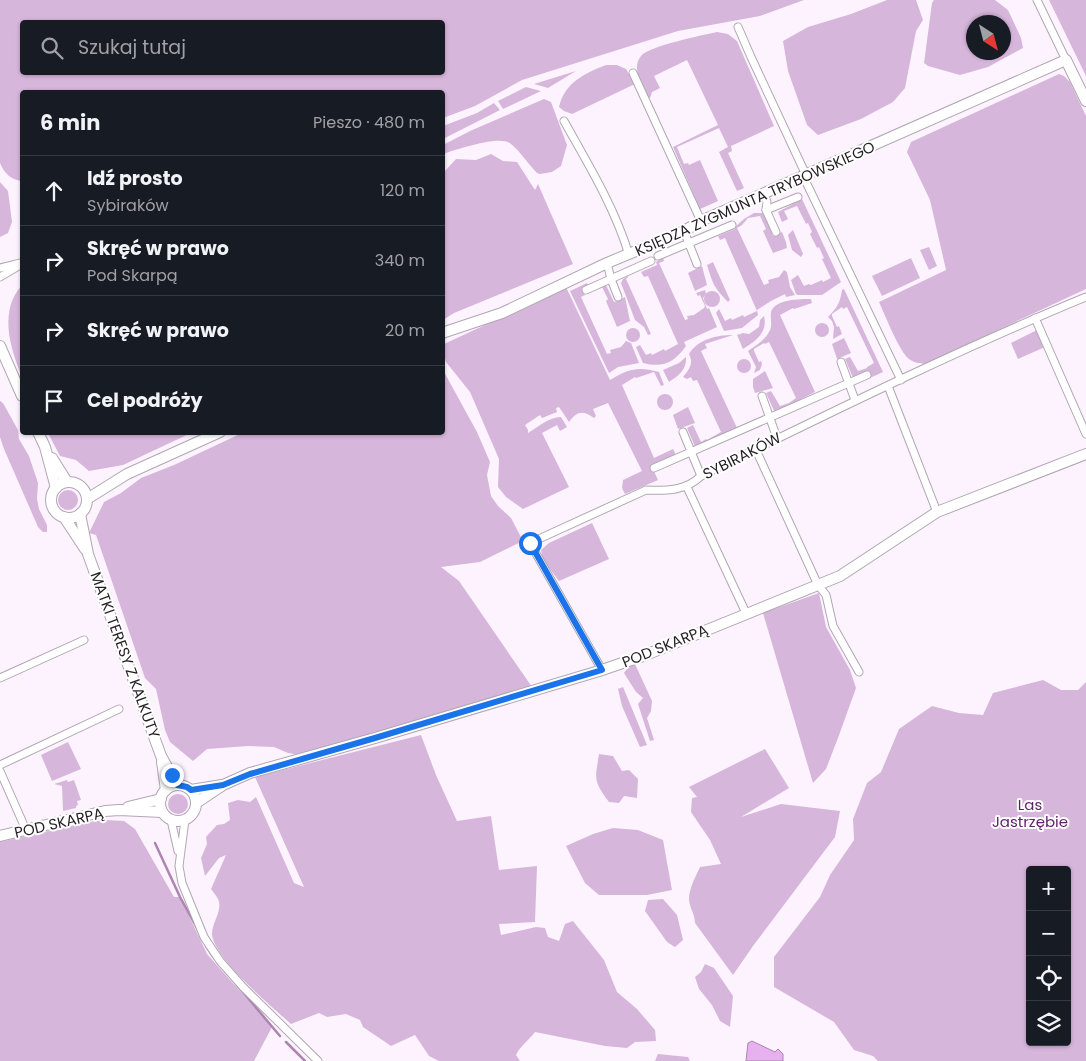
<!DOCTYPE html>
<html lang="pl">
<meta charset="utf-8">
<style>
:root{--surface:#171b24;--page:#242831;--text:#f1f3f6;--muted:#9ea1a6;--line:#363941}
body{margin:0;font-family:Poppins,sans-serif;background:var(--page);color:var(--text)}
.controls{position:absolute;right:15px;bottom:15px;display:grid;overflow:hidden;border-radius:5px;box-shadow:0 1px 4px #0004}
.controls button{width:45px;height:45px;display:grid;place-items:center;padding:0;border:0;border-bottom:1px solid var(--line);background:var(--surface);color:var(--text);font:25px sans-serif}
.compass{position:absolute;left:966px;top:15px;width:45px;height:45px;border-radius:50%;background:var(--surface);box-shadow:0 1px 4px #0004;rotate:144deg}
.stop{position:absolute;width:15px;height:15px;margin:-11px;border:4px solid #1a73e8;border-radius:50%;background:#fff}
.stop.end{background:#1a73e8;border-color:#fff;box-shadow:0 1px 5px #0008}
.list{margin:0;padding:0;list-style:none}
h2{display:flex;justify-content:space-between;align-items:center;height:65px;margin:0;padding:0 20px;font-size:21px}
h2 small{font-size:16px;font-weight:400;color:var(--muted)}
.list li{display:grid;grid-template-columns:32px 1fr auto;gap:15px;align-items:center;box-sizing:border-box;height:70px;padding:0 20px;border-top:1px solid var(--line)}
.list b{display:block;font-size:19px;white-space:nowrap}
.list p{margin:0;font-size:16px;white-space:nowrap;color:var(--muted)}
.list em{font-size:16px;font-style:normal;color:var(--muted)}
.icon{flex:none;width:28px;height:28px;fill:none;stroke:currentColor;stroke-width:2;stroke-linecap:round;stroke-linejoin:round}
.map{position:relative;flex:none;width:1086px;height:1061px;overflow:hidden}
.search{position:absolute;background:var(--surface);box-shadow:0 1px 4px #0004;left:20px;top:20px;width:425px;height:55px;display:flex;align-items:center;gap:12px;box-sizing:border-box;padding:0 18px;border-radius:5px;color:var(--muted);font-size:19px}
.panel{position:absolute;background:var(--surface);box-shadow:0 1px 4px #0004;left:20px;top:90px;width:425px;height:345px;border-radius:5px}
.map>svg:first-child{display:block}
.green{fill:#d7b6dc;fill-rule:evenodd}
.water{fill:#e6b1ee;stroke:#ac85b1}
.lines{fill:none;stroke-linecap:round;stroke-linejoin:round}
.stream{stroke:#ac85b1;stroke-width:2.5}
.street-casing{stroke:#afa7b1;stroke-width:9}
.secondary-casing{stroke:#afa7b1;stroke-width:12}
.street{stroke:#fff;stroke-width:7}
.secondary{stroke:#fff;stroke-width:10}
.route{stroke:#1a73e8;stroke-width:6}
.labels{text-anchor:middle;stroke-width:4;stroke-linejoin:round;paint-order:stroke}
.street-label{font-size:15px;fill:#231f23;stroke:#fff}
.park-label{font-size:15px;fill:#60226a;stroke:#fff}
</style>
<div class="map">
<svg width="1086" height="1061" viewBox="0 0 1086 1061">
<rect width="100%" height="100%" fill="#fdf3fe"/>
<g class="green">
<path d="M0,0H804L760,16L678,31L522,80L475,106L443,118L442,92H22V181C11,180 4,173 0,163ZM22,22H442V72H22Z"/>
<polygon points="887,0 916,0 923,20 916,31 905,88 893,102 861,119 818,135 807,125 788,71 783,41 808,27 851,14"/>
<path d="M934,0H995L1008,10L1021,38L1023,48L988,67L960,75L928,66L924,63L932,3ZM974,22H1004V52H974Z"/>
<polygon points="1049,0 1086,0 1086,76"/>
<path d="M717,32L728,34L737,41L774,126L731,146L732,151L728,153L744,188L737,191L719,152L728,147L719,128L677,147L684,164L688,163L689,165L700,160L718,201L700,209L673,147L718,125L687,60L654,76L660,88L652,92L650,98C644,95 640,85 639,79C637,71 635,63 641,56C649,46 703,35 717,32Z"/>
<path d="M606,65H617L626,69L635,84L572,114L564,111L559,107C564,83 585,73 606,65Z"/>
<polygon points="576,71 548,88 534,84"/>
<path d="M1059,74L1064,76L1070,82L1086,116V289L925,364C919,363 914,363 909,359C899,351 885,315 879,302L946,270L930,200L907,152L911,142Z"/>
<polygon points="526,87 541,91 503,109 498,101"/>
<path d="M544,99L551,102L567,145L561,166L552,172L540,174L537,173C529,165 520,151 511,144C500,134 456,150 443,154V145L470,131Z"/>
<polygon points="494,103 500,110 443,139 443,126 477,113"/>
<polygon points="491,154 503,161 517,162 535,190 538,184 573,264 454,313 443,320 442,182 445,171 456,159 476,160"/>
<polygon points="0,182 8,191 12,222 8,233 0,237"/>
<polygon points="802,199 841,282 822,295 798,295 796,294 791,280 798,275 804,286 809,284 811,285 822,280 823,282 831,278 822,259 824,258 819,247 817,248 810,234 812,232 808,223 806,224 797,206 784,211 788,219 782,222 778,212"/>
<polygon points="754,213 762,213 765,215 773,236 782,232 786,242 787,248 773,253 763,231 766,229 760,216 748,218 742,225 737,228 764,285 769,283 768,280 779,277 784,270 787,272 790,287 795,295 786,297 785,294 771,301 757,310 758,315 742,328 724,331 716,313 719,309 725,321 731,318 732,320 743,315 744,317 757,311 725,238 720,240 718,236 735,229 735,227 744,219"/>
<polygon points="793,230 803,254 801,257 792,250 788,235"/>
<polygon points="929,247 937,266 929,270 920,250"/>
<path d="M663,258L664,261L659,263L685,320L688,319L687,316L694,315L704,308L705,306L700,295L698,296L696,293L705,290L706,294L703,298L707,309L709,308L717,327L684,342L686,346C674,363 663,368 643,363L636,347L640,345L646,355L651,353L652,355L664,349L665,351L678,344L648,276L644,277L641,272L657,265L656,262Z"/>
<polygon points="911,258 920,278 882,296 872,276"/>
<path d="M713,262L730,300L728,302C713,286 713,284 707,265Z"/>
<polygon points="702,266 707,285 695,291 688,273"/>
<polygon points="628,276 628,277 626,279 651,334 648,335 644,327 635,320 621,283 623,279"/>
<polygon points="587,283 588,285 586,286 588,291 584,293 585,295 581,297 607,354 611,353 610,350 621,347 626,341 631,343 639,363 618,367 609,373 570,291"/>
<path d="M22,285V377C8,344 0,309 22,285Z"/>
<polygon points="606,285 614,302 625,297 630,321 617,327 606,301 608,299 602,287"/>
<path d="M566,287L610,380C628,369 638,366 659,372L664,385L661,386L654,372L636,378L635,377L622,385L654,458L673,449L676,455L652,467L658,480L625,494L622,488L623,480L642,471L608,403L593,409L596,416L594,418C583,410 577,411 569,422L559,407L556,408L557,412L542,418L540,415L525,425L528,430V433C538,427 549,417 561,417L567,427L560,431L557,425L542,433L569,487L523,509L506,497L498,487L499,459L470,392L446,362L443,351L442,345Z"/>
<path d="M844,289L883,372L870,378L868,372L853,378L845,359L850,357L858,371L867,368V367L874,363L847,307L843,309L842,307L832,314V316L837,327L839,326L842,334L833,339L834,327L832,321L828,317C837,308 840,303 842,290Z"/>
<circle cx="712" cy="299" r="8"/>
<path d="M811,299L812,303L794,309L793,308L780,315L815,392L801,399V401L775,413L766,393L771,391L780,406L789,403L796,398L769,342L765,344L764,343L754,349V351L759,362L761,361L762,364L760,370L754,373L756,367L748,351C755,346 765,340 769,332C773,326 770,319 771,312C775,299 800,299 811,299Z"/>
<path d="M764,316C768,332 756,341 743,349L737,335L743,333L749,334L759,327L760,320Z"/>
<circle cx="822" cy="330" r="7"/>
<circle cx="633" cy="335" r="7"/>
<polygon points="1037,330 1045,347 1018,359 1011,343"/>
<path d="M733,335L705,344L707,348L701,351L737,428L696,449L687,428L693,425L701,442L706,439L707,440L721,432L697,380L693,381L691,377L687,379L683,377C689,370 694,363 689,354C698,339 717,335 733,335Z"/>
<polygon points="844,338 851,353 837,359 832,344"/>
<path d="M686,357C687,370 678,376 669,382L663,370L679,363Z"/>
<circle cx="744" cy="366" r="7"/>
<polygon points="443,370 477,432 490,462 487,475 491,496 498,506 511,518 523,541 480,562 441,567 459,581 532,687 300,755 288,753 274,747 248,746 207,749 193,761 170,742 165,730 156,689 145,678 96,535 89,533 104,502 121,493 141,478 174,465 242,433 442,432"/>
<polygon points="765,371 773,388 755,393 753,387 753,379"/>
<circle cx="665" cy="402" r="8"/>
<polygon points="0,401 3,403 18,430 19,439 29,456 38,483 37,499 39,509 47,525 47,532 43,532 38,527 4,449 0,437"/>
<polygon points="688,407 695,423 678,429 673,415"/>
<polygon points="48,433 191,433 123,465 89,471 76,460 60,456"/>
<circle cx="68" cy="500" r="10"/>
<polygon points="592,523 609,559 559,581 543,560 541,550 549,543"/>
<polygon points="819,593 826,627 850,670 856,688 838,738 826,769 813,783 763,613"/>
<polygon points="635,664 652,701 651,711 647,718 654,740 650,741 638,704 643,698 636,692 624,673 628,667"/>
<path d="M1043,680L1061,690H1078L1086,682V1061H878L873,1056L854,1050L834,1022L774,987V957L820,897L830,875L854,840L853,819L867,783L881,772L899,729L932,706L959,713L983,715L993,693ZM1030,870H1067V1042H1030Z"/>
<polygon points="623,687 647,745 640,747 622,706 618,689"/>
<path d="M421,735L436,775L457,821L491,816L499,870L537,866L535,922L499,924L501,935L536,927L545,928L548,937L559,941L565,924L573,921L604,960L617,992L637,1009L655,1030L656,1041L635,1042L627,1048L605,1046L535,1032C529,1040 520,1046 516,1055L520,1061H439L429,1056L415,1035L391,1046L363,1027L360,1020L346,1014L327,1017L319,1013L291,1024C271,1006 220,963 213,939C208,926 224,912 218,899C216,895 213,892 211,889L226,855L219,858L205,876L201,858L207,844L206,837L217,825L224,824L230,820L228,803L238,800L250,802L256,797L294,883L304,887L255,777Z"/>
<polygon points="68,742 81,769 52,781 41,755"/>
<path d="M765,749L789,788L741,817L781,804L840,811L835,837L753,946L733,975L695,923C695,914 689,907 689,899C689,888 696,876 700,867L721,864L710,840L691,812L692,798L697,797L689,787Z"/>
<path d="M599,754L613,756L622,771L629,770L638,779L637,798L624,796L619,803L609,802C593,780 595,780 599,754Z"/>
<polygon points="67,780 68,782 74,780 81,800 77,801 78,805 76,806 76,808 63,811 62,786 54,784"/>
<circle cx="178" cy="804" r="10"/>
<polygon points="106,820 124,821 135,829 174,897 180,897 207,954 272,1027 254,1061 0,1061 0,842 88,822"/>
<polygon points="613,828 638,830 663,840 672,890 647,895 599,895 585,883 566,846 593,834"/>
<polygon points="663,899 677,915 683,940 675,947 667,942 645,911 648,900"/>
<polygon points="705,964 714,968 733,996 730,1027 720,1021 712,1005 699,989 695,977 701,972"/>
<polygon points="658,1054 688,1057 690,1061 655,1061"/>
</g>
<polygon class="water" points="752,1041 775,1052 778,1049 783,1054 783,1061 746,1061 748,1043"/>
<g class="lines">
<g class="stream">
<polyline points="155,843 180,897 198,930"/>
<polyline points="206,946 214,958"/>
<polyline points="236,984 280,1036"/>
<polyline points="286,1042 305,1061"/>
</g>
<g class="street-casing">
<g id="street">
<polyline points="1037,0 1066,60"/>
<polyline points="738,27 751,57 806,175"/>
<polyline points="633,73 701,221"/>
<path d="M564,121C588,164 615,208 629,255"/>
<polyline points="806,182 901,380"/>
<polyline points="764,194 767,202 766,210 776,232"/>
<polyline points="766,210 798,197"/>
<polyline points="684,231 697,264"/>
<polyline points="658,256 732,225"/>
<polyline points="607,263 611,279 618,297"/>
<polyline points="0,268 20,263"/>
<polyline points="0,277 22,264"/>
<polyline points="586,290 651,261"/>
<polyline points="1035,318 1086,434"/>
<polyline points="841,362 855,400"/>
<polyline points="888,386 937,512"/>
<polyline points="762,396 777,438"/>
<polyline points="683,432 701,476"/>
<polyline points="756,450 818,585 826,595 833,626 859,672"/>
<polyline points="654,468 867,375"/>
<polyline points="687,487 746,613"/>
<path d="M602,670L530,543L646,490C666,491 686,491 701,476C828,414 955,351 1086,297"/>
<polyline points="0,678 84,640"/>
<polyline points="0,765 119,709"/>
<polyline points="0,771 26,830"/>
<polyline points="171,820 178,851"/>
<polyline points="185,820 179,866 182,883 204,937 220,961 243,987 318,1061"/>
</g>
</g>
<g class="secondary-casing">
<g id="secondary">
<polyline points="442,333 502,313 607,263 684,231 701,221 1066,60 1086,101"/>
<polyline points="0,346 22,396"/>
<polyline points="38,432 45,447 56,488"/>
<polyline points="52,458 67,482"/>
<circle cx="69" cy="500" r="18"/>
<polyline points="87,499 127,474 220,432"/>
<polyline points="80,514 88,554 161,756 177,785"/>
<polyline points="64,517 85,549"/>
<polyline points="162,762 166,790"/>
<circle cx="178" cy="803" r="18"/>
<polyline points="191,790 222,785"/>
<polyline points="196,803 223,785 250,773 375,738 599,671 643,656 840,576 937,512 1086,454"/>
<polyline points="128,807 161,799"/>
<polyline points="0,836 105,811 119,810 162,812"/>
</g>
</g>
<use href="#street" class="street"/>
<use href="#secondary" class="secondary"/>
</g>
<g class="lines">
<polyline class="route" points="172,775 177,785 187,787 191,790 223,785 250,774 375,738 602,670 530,543"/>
</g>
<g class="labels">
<g class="street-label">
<text transform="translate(755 199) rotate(-24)" y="5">KSIĘDZA ZYGMUNTA TRYBOWSKIEGO</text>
<text transform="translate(742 456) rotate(-27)" y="5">SYBIRAKÓW</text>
<text transform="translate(665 646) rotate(-22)" y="5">POD SKARPĄ</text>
<text transform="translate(125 655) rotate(70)" y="5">MATKI TERESY Z KALKUTY</text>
<text transform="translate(59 823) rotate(-13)" y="5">POD SKARPĄ</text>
</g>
<g class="park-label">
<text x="1030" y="810">Las<tspan x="1030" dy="17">Jastrzębie</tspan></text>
</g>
</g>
</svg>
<div class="controls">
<button>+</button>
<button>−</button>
<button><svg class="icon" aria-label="locate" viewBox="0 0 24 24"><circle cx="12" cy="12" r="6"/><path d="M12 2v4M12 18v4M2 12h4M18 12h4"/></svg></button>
<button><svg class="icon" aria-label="layers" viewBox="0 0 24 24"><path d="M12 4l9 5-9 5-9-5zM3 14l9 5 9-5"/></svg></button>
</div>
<svg class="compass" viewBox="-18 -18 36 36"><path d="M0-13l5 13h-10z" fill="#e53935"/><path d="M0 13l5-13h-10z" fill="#9ea1a6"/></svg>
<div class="stop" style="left:530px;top:543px"></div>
<div class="stop end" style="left:172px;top:775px"></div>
<div class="search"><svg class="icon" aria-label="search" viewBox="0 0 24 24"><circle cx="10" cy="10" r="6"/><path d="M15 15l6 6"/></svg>Szukaj tutaj</div>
<section class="panel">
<h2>6 min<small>Pieszo · 480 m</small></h2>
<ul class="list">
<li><svg class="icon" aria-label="ahead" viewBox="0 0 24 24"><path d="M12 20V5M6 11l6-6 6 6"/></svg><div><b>Idź prosto</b><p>Sybiraków</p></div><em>120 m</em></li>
<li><svg class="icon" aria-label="right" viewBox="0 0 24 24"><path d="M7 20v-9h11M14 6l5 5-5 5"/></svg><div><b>Skręć w prawo</b><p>Pod Skarpą</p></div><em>340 m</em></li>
<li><svg class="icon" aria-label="right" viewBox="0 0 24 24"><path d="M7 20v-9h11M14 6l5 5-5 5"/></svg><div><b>Skręć w prawo</b></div><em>20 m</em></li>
<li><svg class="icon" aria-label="arrive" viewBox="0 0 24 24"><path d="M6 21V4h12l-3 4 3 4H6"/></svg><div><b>Cel podróży</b></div></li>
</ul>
</section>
</div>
